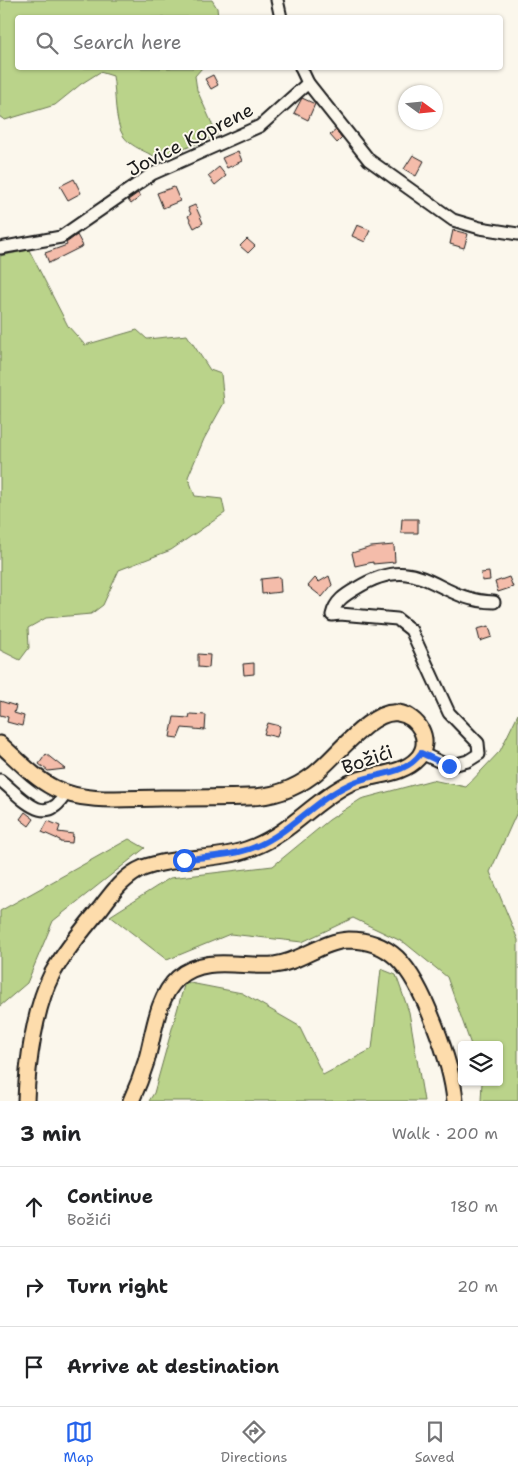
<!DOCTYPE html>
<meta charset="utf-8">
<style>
:root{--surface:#fff;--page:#f2f2f2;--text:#202124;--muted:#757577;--line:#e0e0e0;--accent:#2563eb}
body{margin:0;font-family:"Shantell Sans",sans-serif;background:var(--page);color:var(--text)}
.controls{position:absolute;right:15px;bottom:15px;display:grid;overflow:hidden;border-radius:5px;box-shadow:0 1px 4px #0004}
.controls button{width:45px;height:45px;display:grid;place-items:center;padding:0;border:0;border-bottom:1px solid var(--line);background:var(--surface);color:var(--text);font:25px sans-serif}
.compass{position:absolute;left:398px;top:85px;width:45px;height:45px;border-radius:50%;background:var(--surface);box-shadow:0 1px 4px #0004;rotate:105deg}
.stop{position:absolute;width:15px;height:15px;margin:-11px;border:4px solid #2563eb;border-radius:50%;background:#fff}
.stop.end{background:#2563eb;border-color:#fff;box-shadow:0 1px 5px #0008}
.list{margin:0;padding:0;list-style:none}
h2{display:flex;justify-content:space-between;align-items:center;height:65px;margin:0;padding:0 20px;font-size:21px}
h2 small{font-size:16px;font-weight:400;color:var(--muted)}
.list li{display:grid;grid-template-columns:32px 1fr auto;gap:15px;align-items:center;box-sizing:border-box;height:80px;padding:0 20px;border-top:1px solid var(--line)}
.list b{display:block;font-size:19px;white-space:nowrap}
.list p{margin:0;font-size:16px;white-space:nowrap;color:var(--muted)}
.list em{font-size:16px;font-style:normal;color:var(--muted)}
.icon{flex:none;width:28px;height:28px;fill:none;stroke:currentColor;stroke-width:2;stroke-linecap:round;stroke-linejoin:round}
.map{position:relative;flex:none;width:518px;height:1101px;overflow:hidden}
.search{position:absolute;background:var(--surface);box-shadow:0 1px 4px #0004;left:15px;right:15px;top:15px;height:55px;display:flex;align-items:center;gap:12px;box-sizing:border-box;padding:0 18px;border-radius:5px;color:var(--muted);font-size:19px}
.sheet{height:305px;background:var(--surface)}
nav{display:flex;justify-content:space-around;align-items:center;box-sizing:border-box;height:70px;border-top:1px solid var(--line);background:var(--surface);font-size:14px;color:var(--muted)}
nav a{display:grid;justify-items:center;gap:2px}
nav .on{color:var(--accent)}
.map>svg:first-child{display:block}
.green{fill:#bad38a;stroke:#6b7853}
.building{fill:#f4bcaa;stroke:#1c1c1c}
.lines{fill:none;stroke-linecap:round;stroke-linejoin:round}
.minor-casing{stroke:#1c1c1c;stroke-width:15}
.major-casing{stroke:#1c1c1c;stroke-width:19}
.minor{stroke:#fbf7ec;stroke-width:11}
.major{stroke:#fddcac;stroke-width:15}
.route{stroke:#2563eb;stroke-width:6}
.labels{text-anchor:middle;stroke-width:4;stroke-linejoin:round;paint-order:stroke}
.street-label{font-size:19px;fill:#1c1c1c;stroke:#fbf7ec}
</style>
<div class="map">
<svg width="518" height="1101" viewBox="0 0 518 1101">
<rect width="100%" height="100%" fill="#fbf7ec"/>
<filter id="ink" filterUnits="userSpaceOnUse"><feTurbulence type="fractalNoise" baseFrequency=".02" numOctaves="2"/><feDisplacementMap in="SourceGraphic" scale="10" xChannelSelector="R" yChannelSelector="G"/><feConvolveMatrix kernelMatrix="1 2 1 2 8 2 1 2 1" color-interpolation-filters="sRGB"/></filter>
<g filter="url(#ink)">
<g class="green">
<path d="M0,0H212L217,8L218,17L18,18V68H202L195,76L197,90L217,135L160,159C149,153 131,147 124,137C114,123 116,92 113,76L100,72L81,84L55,105L5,120L0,117Z"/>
<polygon points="29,250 68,326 85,345 137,330 147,339 187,335 210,370 221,374 224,403 204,439 188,477 195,496 222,499 225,513 171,550 119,570 103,605 91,614 46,618 28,628 29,648 20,660 0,650 0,256"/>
<polygon points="518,714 518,810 490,872 518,940 518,1101 481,1101 482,1082 499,1082 499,1045 471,1045 447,977 405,943 353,918 302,942 230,934 167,960 110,916 170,878 273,866 329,820 361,799 432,780 466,787 500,751"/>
<polygon points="129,839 145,848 53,921 27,983 0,1006 0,911"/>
<polygon points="381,969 396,975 409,1012 424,1101 149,1101 154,1093 185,982 242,993 299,1026 323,1075 372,1049"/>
</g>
<g class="building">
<polygon points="213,75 218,85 211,89 205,79"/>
<polygon points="302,98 315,104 308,120 294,113"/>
<polygon points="336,130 342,138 337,143 330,135"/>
<polygon points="238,151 242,161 227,168 222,158"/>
<polygon points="413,155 424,161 416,176 404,169"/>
<polygon points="219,167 226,176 215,185 208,176"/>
<polygon points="74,179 81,193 68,200 60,186"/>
<polygon points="174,187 180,201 163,208 157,193"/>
<polygon points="138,193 140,197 131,204 128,200"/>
<polygon points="195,205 203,223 194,228 188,216 191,214 188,208"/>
<polygon points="357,225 370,230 365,242 352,236"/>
<polygon points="453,230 468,234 464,248 450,244"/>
<polygon points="77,235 83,246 49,263 45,253 67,245 66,243"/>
<polygon points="247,239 255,246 248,253 240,246"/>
<polygon points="402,519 418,519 418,533 401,533"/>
<polygon points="394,545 395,562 373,564 373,562 355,566 352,553 371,547"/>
<polygon points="489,572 490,580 482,581 481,573"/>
<polygon points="329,576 332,585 322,597 308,586 315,578 319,582"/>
<polygon points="280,577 281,592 262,594 261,579"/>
<polygon points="509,577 513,587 498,592 495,582"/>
<polygon points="489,626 492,637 480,641 477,629"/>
<polygon points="198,654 210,655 209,668 198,667"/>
<polygon points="254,663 254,674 244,675 243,664"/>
<polygon points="0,701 16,706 14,713 24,716 22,726 7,722 8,717 0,715"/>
<polygon points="190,714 206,715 205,730 182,728 178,738 170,737 174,717 189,718"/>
<polygon points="268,723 280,726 277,737 264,734"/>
<polygon points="46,754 65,769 48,771 39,764"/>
<polygon points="25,812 34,819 29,826 20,819"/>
<polygon points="48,821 60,826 58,832 73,834 72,843 60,842 60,840 42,832"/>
</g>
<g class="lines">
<g class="minor-casing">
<g id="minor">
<polyline points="277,0 281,18"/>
<polyline points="301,68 308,83 369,160 453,220 480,228 518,234"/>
<polyline points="0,248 61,237 152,174 260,126 308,83"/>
<path d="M421,753L449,766L468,761L479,754L478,743L449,713L411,630L397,619L340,614L332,615C335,601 345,595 357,588C421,549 435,601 494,602"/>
<path d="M0,780C22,797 45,830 66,793"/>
</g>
</g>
<g class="major-casing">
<g id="major">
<path d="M0,744C17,759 34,778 54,788C86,804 127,798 161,798C190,798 219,798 248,797C272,797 293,790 313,775C334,760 371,708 398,713C418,716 433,740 418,758C401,777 370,773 348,784C314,801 290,833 254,847C219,862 178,855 143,868C124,876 112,893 100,909C83,929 65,951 52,974C35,1007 27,1064 26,1101"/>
<path d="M131,1101C137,1088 142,1075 146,1062C154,1035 156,998 178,978C205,954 242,968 274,965C301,962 322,941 349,940C367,940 384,946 397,958C424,984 452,1065 455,1101"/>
</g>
</g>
<use href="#minor" class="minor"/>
<use href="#major" class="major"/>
</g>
</g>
<g class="lines" filter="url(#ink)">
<path class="route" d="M184,860C207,856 233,856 255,847C291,832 315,800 350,784C374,772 404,777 421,753L449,766"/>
</g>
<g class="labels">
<g class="street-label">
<text transform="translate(190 139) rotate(-27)" y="7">Jovice Koprene</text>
<text transform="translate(367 759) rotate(-19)" y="7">Božići</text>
</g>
</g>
</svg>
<div class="controls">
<button><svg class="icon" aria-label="layers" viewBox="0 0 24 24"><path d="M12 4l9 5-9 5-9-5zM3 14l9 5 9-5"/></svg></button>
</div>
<svg class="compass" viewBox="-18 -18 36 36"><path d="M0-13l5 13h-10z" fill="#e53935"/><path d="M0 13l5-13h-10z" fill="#757577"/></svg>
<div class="stop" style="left:184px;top:860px"></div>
<div class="stop end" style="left:449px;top:766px"></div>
<div class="search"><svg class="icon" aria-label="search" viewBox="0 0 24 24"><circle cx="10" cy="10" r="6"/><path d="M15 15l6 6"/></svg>Search here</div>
</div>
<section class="sheet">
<h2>3 min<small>Walk · 200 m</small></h2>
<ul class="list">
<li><svg class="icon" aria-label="ahead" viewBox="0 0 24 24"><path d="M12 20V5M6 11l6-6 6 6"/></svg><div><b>Continue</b><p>Božići</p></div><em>180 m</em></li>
<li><svg class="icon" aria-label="right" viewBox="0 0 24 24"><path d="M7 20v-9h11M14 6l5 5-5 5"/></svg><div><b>Turn right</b></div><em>20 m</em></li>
<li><svg class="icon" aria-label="arrive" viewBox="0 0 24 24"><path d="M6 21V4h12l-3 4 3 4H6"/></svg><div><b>Arrive at destination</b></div></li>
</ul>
</section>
<nav>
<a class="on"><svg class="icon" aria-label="map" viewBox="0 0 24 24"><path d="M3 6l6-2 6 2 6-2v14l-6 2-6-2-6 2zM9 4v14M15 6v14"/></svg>Map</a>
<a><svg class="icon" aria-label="directions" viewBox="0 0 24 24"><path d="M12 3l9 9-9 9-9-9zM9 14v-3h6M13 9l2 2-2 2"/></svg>Directions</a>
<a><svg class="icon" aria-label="saved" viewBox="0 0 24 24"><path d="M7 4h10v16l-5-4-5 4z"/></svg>Saved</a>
</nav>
